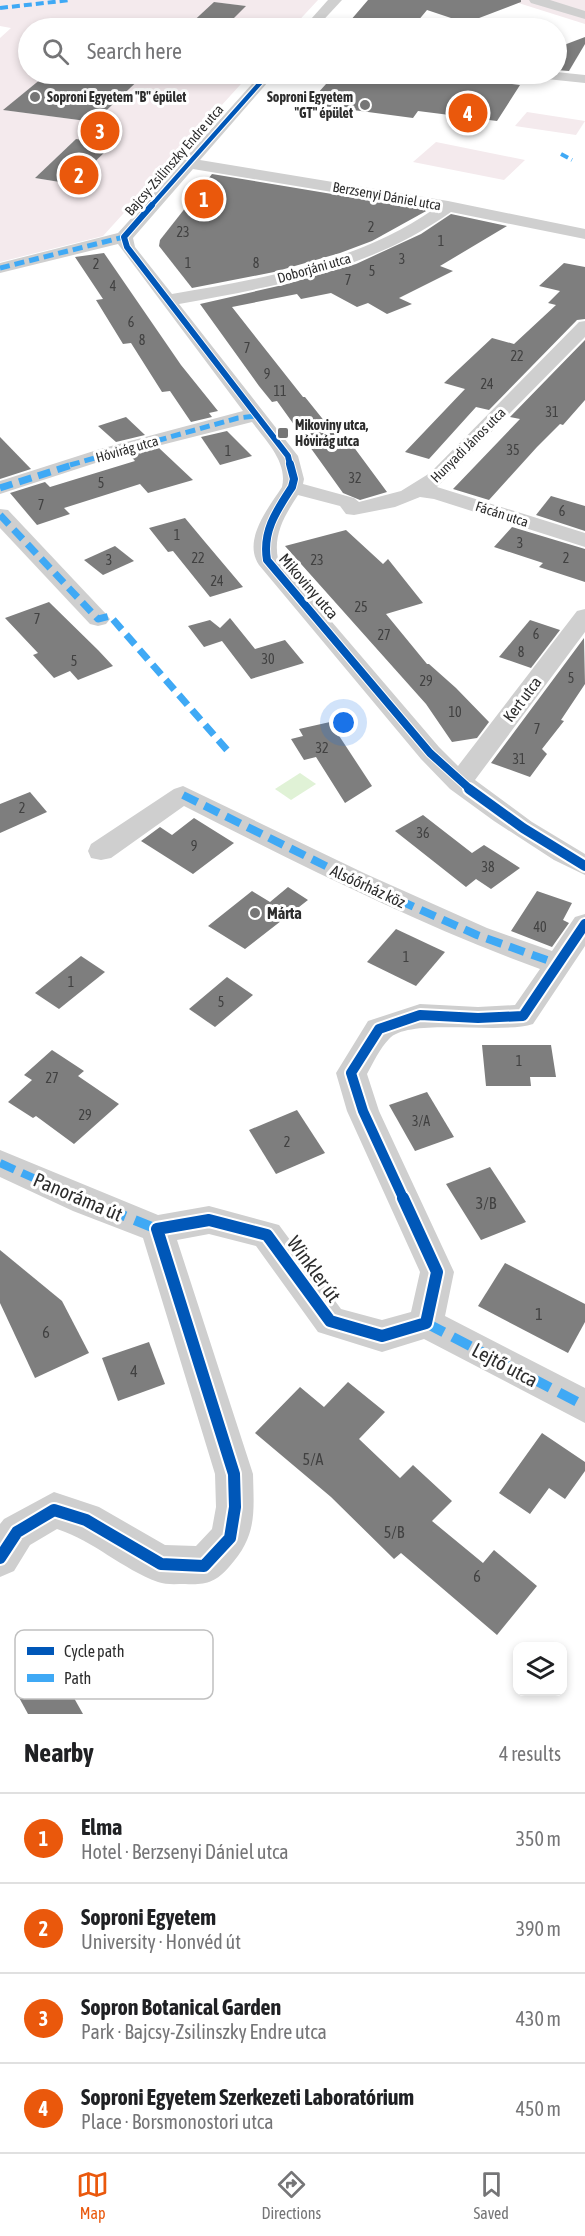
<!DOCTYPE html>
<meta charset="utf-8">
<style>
:root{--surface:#fff;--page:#f6f6f6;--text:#202124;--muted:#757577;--line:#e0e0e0;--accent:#ea580c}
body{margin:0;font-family:"Asap Condensed",sans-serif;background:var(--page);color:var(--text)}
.controls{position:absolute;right:18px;bottom:18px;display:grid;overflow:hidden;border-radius:12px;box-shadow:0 3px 9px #0003}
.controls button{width:54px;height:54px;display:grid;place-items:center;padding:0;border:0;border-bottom:2px solid var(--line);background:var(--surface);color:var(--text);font:30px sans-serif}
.you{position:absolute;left:344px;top:723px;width:21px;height:21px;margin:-15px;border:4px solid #fff;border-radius:50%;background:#1a73e8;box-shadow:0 0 0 9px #1a73e833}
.badge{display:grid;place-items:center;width:39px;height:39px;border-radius:50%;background:var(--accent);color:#fff;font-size:20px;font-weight:700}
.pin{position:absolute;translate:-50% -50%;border:3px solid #fff;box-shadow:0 2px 6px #0006}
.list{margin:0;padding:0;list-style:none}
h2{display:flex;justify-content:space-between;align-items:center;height:78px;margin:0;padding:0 24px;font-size:26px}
h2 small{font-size:20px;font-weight:400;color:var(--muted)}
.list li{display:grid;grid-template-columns:39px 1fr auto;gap:18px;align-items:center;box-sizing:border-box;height:90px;padding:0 24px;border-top:2px solid var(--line)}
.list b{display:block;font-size:22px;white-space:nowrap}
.list p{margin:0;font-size:20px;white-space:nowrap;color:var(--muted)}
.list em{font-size:20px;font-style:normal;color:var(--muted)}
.icon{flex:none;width:33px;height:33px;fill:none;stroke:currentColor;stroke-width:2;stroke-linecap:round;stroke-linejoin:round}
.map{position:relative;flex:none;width:585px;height:1714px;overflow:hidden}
.search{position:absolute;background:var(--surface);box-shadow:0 3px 9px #0003;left:18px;right:18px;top:18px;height:66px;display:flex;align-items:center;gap:15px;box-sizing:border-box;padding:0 21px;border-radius:33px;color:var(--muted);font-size:22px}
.sheet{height:438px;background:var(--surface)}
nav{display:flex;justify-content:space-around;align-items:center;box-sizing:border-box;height:84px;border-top:2px solid var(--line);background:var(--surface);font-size:16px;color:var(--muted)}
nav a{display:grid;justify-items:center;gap:3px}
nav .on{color:var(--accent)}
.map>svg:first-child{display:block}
.green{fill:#f4eaed;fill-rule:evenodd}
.water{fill:#e0f2d6}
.building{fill:#7e7e7e}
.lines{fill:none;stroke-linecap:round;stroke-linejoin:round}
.minor{fill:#cfcfcf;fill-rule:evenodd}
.quiet-far4{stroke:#3fa9f5;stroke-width:4;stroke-dasharray:8 4;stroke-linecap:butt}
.quiet-far3{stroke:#3fa9f5;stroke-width:5;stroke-dasharray:10 5;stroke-linecap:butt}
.quiet-far2{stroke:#3fa9f5;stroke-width:7;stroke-dasharray:13 7;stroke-linecap:butt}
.quiet-far1{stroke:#3fa9f5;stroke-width:8;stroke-dasharray:16 8;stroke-linecap:butt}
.quiet{stroke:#3fa9f5;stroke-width:10;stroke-dasharray:20 10;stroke-linecap:butt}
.cycleway-far4-casing{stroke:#fff;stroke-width:7}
.cycleway-far3-casing{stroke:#fff;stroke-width:8}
.cycleway-far2-casing{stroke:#fff;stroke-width:10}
.cycleway-far1-casing{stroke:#fff;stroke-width:14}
.cycleway-casing{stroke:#fff;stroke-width:16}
.cycleway-far4{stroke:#0057b8;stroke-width:4.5}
.cycleway-far3{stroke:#0057b8;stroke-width:6}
.cycleway-far2{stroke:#0057b8;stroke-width:8}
.cycleway-far1{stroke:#0057b8;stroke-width:10}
.cycleway{stroke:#0057b8;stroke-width:12}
.poi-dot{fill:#767676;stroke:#fff;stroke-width:2}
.labels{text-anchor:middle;stroke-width:6;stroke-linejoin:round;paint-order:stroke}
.far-poi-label{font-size:14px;font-weight:bold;fill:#2d2d2d;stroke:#fff;text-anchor:start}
.far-street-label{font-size:14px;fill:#2d2d2d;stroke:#fff}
.number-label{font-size:14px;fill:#414141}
.street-label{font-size:16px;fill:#2d2d2d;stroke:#fff}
.poi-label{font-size:16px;font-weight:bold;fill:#2d2d2d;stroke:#fff;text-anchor:start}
.near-number-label{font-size:16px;fill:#414141}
.near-street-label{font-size:20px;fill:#2d2d2d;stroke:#fff}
.key{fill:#fff;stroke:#c0c0c0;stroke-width:1.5}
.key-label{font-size:16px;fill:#2d2d2d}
</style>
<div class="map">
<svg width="585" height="1714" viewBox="0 0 585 1714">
<rect width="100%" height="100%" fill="#fff"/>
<g class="green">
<path d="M0,0H318L292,28H224L245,6L214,2L202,28H28V74H43L36,81L58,83L78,100L24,93L4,110L94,122L145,74H250L103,236L0,262V38L11,28L0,26ZM76,139L112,144L72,184L35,178Z"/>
<polygon points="509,0 585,0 585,24"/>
<polygon points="527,112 585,121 576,135 515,126"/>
<polygon points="436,142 525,160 504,180 413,162"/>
</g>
<polygon class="water" points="300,773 316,784 291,800 275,789"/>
<g class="building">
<polygon points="368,0 521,0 521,2 466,23 427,10 412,28 344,28"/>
<polygon points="214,2 246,6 224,28 186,28"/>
<polygon points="585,37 585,44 569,71 556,70 556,48"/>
<polygon points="47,74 145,74 94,122 3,110"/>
<polygon points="335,74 432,74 520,85 497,121 418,111 413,118 308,104"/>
<polygon points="76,139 113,144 72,184 35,178"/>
<polygon points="212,174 428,210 372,241 340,253 274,272 192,288 159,246 160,240"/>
<polygon points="451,214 507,226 440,266 453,271 399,298 412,304 387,314 368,303 357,307 331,293 301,299 297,294 232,307 303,397 305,397 346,448 353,446 387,492 360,500 343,493 277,401 272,402 259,386 200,304 287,284 356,264 421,234"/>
<polygon points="104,253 181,365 218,411 209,413 212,417 191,422 170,391 162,392 131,343 123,344 96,300 103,299 75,257"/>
<polygon points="564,263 585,267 585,319 577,320 489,410 476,407 429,459 405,452 465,389 444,383 492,338 514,344 556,305 548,303 560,291 539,286"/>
<polygon points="585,340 585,400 563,425 560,424 537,447 489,500 453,489 520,419 510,417"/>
<polygon points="126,417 145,435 116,442 98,426"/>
<polygon points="227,431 252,456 220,465 201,437"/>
<polygon points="0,437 31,469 0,479"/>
<polygon points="159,448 193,480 148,493 140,484 64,508 70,514 37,525 10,493 45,482 50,487 135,461 130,455"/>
<polygon points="551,496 585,506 585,531 536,515"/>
<polygon points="185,518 205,542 243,587 210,597 173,551 168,552 149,528"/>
<polygon points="512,527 585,549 585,582 539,567 543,563 494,547"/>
<polygon points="346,530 383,564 388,559 423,603 386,614 427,664 429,664 456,688 489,722 477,738 452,742 426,704 285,546"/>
<polygon points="115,546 134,561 103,575 84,560"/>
<polygon points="49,602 98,650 113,666 78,680 70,671 54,678 33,655 38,653 5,618"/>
<polygon points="230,618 255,649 285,640 304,663 251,679 222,641 204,647 188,626 210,620 220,628"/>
<polygon points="530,620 560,630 531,668 499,657"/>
<polygon points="584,638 585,684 561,720 564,721 542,749 547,754 530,777 491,763"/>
<polygon points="330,722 372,786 345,803 316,757 304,760 291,739 303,736 299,729"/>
<polygon points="30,792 47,812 0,833 0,804"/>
<polygon points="423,815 472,853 484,845 520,868 491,889 476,879 466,887 395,831"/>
<polygon points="194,818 234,843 193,874 141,841 160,827 172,835"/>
<polygon points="288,887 308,900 245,949 208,926 252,891 270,902"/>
<polygon points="537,891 572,903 563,920 569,923 552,947 511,931"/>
<polygon points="396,929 445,952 416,986 367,962"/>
<polygon points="81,956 105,972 59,1009 35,993"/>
<polygon points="227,977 253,995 215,1027 189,1009"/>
<polygon points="482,1045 551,1045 556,1077 530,1077 531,1086 486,1086"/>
<polygon points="52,1050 84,1071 78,1076 119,1104 74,1144 36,1116 33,1118 8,1102 32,1080 24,1075"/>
<polygon points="427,1092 454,1137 415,1151 389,1105"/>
<polygon points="297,1110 325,1153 276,1174 249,1130"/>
<polygon points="490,1167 526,1222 481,1240 446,1184"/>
<polygon points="0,1250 62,1301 89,1353 35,1378 0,1303"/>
<polygon points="505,1263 585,1304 585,1322 568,1353 478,1306"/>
<polygon points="149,1342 165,1384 118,1401 102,1358"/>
<polygon points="348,1382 385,1412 359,1439 400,1478 413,1465 452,1501 432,1521 483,1563 494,1550 537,1586 497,1635 401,1553 394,1559 331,1497 255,1433 300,1387 324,1407"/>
<polygon points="542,1433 585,1462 585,1471 565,1499 549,1488 530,1514 499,1493"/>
<polygon points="56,1666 83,1714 28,1714 16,1692"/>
</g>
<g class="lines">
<g class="minor">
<polygon points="328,0 342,0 316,28 303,28"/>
<polygon points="529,0 550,0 585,11 585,19 531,3"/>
<polygon points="556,72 585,75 585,83 537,78 530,74"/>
<path d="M261,74H275L200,160L448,201L585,229V239L451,212C369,270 277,286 179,304L298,456L304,479L303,484L354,498L359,502L401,491L430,473L579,322L585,321V337L437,487L585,533V547L434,499L420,497L395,507L354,515L346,514L340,506L298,495C285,515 273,534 278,559L439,747L458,766L577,611L585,609V632L475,780L532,822L585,854V875L554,860L494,821L450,789L421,759L259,565C242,540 269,507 282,487C288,462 266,441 252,422L114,457L0,494V481L100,449L243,411L118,244L0,273V263L118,233ZM193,169L434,209C356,263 264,278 172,294L135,247L133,238Z"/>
<polygon points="0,509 8,510 106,614 110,619 106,624 98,626 90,624 0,528"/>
<path d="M183,786L366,874L487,928L552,951L575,917L585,914V946L533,1024C499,1035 409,1017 389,1039C380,1048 373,1063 367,1074L379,1111L454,1272L445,1316L585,1388V1423L424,1339L382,1352L318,1332L256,1246L209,1234L177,1240L253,1474C254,1514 257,1536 229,1567C215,1583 205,1585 185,1584C176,1584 166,1585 158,1582C122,1569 94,1541 57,1529L30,1545L14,1571L0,1577V1524L4,1519L54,1492L99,1507L165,1545L196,1546L212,1529L216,1507L215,1474L143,1238L73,1211L0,1177V1150L158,1215L209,1206L279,1225L341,1309L382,1320L411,1312L420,1272L347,1111L336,1073L368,1021L420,1004L478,1007L515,1005L540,969C417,924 301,865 184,806L111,858L101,860L91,858L88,851L91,844L174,789Z"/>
</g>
<g class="quiet-far4">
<polyline points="0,8 71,0"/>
<polyline points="561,154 572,160"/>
</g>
<g class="quiet-far3">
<polyline points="0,268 124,237"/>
<polyline points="70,465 238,418 256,416"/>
</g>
<g class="quiet-far2">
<polyline points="0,488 75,464"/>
<polyline points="0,515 98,619 110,616 227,750"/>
</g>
<g class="quiet-far1">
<polyline points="183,795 356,881 477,935 558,964"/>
<polyline points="0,1163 82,1200"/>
</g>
<g class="quiet">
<polyline points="79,1198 157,1229"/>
<polyline points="426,1323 585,1406"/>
</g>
<g class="cycleway-far4-casing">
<polyline id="cycleway-far4" points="151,206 268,74"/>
</g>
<g class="cycleway-far3-casing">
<polyline id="cycleway-far3" points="152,205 124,237 127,247 288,456 290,465"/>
</g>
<g class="cycleway-far2-casing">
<path id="cycleway-far2" d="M290,464L294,479L292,487C277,510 262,531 267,560L430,753L471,790"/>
</g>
<g class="cycleway-far1-casing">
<g id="cycleway-far1">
<polyline points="469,789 523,828 585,866"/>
<polyline points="404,1200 363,1111 351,1073 379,1029 420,1015 478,1018 523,1016 585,924"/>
</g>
</g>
<g class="cycleway-casing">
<polyline id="cycleway" points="0,1558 17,1532 54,1510 86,1520 161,1564 204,1566 230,1538 235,1507 234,1474 157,1229 209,1220 267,1235 330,1321 382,1336 426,1323 437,1272 403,1198"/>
</g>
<use href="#cycleway-far4" class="cycleway-far4"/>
<use href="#cycleway-far3" class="cycleway-far3"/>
<use href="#cycleway-far2" class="cycleway-far2"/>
<use href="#cycleway-far1" class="cycleway-far1"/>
<use href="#cycleway" class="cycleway"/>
</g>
<g class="poi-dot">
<circle cx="35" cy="97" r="6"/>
<circle cx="365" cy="105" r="6"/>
<rect x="277" y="427" width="12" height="12" rx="3"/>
<circle cx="255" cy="913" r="6"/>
</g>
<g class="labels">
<g class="far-poi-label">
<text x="47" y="102">Soproni Egyetem "B" épület</text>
<text x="353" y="102" text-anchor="end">Soproni Egyetem<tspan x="353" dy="16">"GT" épület</tspan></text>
<text x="295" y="430">Mikoviny utca,<tspan x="295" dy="16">Hóvirág utca</tspan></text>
</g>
<g class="far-street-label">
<text transform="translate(174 160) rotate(-49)" y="5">Bajcsy-Zsilinszky Endre utca</text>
<text transform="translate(387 196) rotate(10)" y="5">Berzsenyi Dániel utca</text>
<text transform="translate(314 268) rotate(-16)" y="5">Doborjáni utca</text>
<text transform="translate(468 445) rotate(-45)" y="5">Hunyadi János utca</text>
<text transform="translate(127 449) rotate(-16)" y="5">Hóvirág utca</text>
<text transform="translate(502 514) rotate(18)" y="5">Fácán utca</text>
</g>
<g class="number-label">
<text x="371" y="232">2</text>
<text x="183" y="237">23</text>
<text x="441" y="246">1</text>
<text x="402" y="264">3</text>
<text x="188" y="268">1</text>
<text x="256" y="268">8</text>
<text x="96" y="269">2</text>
<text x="372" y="276">5</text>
<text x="348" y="285">7</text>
<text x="113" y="291">4</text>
<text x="131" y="327">6</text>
<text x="142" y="345">8</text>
<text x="247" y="353">7</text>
<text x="517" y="361">22</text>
<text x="267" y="379">9</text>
<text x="487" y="389">24</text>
<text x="280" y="396">11</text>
<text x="552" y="417">31</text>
<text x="513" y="455">35</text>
<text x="228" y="456">1</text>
<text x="355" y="483">32</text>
<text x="101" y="488">5</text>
<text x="41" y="510">7</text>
<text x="562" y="516">6</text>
<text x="177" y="540">1</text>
<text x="520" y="548">3</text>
<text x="198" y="563">22</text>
<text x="566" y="563">2</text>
<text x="109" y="565">3</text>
<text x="317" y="565">23</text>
<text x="217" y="586">24</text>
<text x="361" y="612">25</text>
<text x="37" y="624">7</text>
<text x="536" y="639">6</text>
<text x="384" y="640">27</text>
<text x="521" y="657">8</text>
<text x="268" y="664">30</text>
<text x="74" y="666">5</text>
<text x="571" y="683">5</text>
<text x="426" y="686">29</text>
<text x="455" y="717">10</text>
<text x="537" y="734">7</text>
<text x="322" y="753">32</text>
<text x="519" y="764">31</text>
<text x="22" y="813">2</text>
<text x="423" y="838">36</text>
<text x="194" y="851">9</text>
<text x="488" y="872">38</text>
<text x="540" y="932">40</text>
<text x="406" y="962">1</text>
<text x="71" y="987">1</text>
<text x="221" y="1007">5</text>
<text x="519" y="1066">1</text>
<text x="52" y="1083">27</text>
<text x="85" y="1120">29</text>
<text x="421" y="1126">3/A</text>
<text x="287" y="1147">2</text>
</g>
<g class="street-label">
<text transform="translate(309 586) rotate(49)" y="6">Mikoviny utca</text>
<text transform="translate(522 699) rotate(-53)" y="6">Kert utca</text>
<text transform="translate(368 886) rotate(25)" y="6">Alsóőrház köz</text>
</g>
<g class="poi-label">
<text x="267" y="919">Márta</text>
</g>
<g class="near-number-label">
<text x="486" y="1209">3/B</text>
<text x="539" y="1320">1</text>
<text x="46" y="1338">6</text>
<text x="134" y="1377">4</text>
<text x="313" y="1465">5/A</text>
<text x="394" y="1538">5/B</text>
<text x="477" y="1582">6</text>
</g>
<g class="near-street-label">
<text transform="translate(78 1197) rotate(23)" y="7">Panoráma út</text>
<text transform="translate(314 1269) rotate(54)" y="7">Winkler út</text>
<text transform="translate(505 1365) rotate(28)" y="7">Lejtő utca</text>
</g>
</g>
<rect x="15" y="1630" width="198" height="69" rx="9" class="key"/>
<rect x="27" y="1647" width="27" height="8" fill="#0057b8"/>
<rect x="27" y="1674" width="27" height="8" fill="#3fa9f5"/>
<g class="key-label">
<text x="64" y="1657">Cycle path</text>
<text x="64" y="1684">Path</text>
</g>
</svg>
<div class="controls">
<button><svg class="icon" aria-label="layers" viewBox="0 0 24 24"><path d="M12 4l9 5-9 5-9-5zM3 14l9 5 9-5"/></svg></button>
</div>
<div class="you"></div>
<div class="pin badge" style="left:204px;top:199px">1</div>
<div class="pin badge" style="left:79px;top:175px">2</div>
<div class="pin badge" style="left:100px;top:131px">3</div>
<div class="pin badge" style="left:468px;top:113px">4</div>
<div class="search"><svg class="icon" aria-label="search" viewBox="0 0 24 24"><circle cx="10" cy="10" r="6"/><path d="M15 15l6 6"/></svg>Search here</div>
</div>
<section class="sheet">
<h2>Nearby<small>4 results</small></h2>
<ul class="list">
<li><span class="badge">1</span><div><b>Elma</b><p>Hotel · Berzsenyi Dániel utca</p></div><em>350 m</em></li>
<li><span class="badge">2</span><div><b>Soproni Egyetem</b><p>University · Honvéd út</p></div><em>390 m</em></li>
<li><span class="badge">3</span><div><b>Sopron Botanical Garden</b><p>Park · Bajcsy-Zsilinszky Endre utca</p></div><em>430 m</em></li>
<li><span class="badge">4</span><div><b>Soproni Egyetem Szerkezeti Laboratórium</b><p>Place · Borsmonostori utca</p></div><em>450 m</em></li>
</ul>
</section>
<nav>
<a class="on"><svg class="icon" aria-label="map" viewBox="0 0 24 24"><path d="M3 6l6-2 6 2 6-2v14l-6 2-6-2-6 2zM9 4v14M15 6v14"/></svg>Map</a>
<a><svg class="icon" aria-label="directions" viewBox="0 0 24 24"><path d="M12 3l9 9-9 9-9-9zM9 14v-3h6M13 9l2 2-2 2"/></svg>Directions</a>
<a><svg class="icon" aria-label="saved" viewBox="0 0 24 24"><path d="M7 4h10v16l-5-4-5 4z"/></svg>Saved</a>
</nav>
